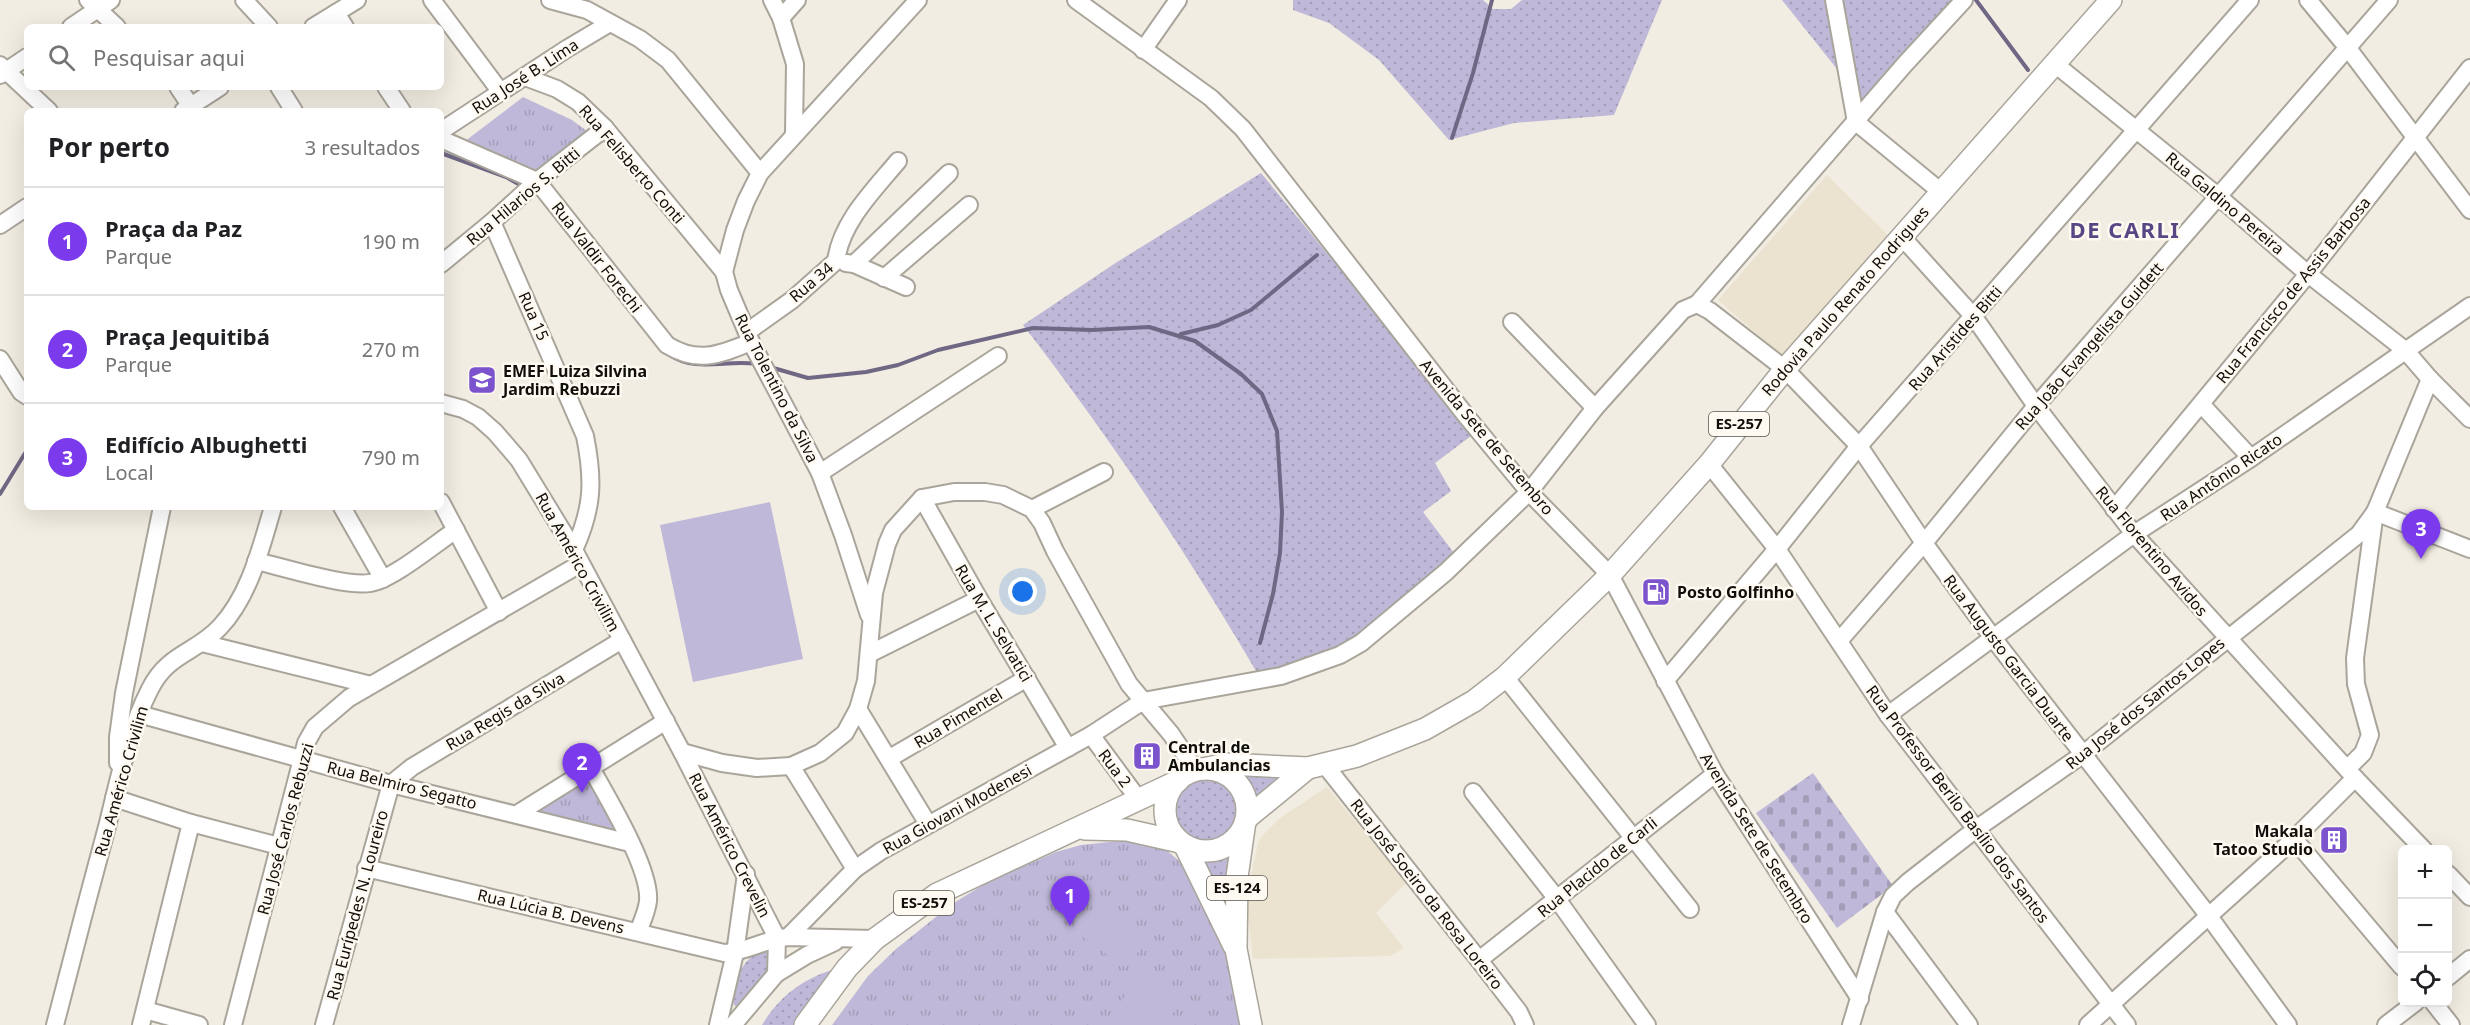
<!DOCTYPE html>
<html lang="pt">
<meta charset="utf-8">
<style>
:root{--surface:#fff;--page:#f6f6f6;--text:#202124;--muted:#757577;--line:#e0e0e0;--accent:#7c3aed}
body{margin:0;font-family:"Noto Sans",sans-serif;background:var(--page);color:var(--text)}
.controls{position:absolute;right:18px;bottom:18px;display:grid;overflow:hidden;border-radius:9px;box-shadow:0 6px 24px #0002}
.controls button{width:54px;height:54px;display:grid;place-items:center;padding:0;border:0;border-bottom:2px solid var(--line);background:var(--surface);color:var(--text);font:30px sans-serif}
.you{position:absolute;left:1023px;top:592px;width:21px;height:21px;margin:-15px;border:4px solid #fff;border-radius:50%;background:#1a73e8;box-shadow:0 0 0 9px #1a73e833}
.badge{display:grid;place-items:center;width:39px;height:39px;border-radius:50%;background:var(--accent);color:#fff;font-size:20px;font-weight:700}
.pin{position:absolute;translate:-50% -50px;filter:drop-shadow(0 2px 3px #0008)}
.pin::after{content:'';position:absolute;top:32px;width:21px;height:18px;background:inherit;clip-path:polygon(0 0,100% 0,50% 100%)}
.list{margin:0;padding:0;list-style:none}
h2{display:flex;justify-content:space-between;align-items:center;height:78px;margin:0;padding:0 24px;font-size:26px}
h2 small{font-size:20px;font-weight:400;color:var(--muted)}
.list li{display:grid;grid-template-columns:39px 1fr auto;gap:18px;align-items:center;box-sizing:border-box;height:108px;padding:0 24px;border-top:2px solid var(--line)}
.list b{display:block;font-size:22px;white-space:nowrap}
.list p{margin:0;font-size:20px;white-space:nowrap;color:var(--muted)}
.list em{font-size:20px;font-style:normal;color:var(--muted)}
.icon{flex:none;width:33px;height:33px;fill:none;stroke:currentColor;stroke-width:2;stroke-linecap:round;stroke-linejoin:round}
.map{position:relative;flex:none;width:2470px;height:1025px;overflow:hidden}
.search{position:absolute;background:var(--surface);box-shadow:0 6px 24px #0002;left:24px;top:24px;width:420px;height:66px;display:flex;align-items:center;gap:15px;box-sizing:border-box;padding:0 21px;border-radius:9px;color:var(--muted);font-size:22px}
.panel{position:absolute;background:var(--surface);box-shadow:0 6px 24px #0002;left:24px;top:108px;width:420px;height:402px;border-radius:9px}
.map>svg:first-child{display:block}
.built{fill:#ebe2d0}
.grass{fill:url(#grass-dots)}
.cemetery{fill:url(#cemetery-stones)}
.park{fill:url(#park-tufts)}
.garden{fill:#bfb8d8}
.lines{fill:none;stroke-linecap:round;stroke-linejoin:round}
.stream{stroke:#6f6885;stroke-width:4}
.minor-casing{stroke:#aaa59b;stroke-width:20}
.major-casing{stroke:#aaa59b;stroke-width:24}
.minor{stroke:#fff;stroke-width:16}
.major{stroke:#fff;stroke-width:21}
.labels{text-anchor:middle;stroke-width:5;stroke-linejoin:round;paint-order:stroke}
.shield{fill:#fffaf1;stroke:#57554f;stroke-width:1.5}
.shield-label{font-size:15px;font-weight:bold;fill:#0f0e0a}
.street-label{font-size:16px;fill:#0f0e0a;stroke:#fffaf1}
.poi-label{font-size:16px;font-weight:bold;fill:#0f0e0a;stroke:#fffaf1;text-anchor:start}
.district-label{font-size:22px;font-weight:bold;letter-spacing:1.5px;fill:#584785;stroke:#fffaf1}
</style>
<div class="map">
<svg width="2470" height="1025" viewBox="0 0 2470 1025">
<defs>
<pattern id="grass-dots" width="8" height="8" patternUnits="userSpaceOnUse" patternTransform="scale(1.5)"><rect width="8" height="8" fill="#bfb8d8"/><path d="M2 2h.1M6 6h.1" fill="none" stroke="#a39db8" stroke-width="1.8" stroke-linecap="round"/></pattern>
<pattern id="cemetery-stones" width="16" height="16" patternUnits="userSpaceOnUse" patternTransform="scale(1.5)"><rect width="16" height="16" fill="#bfb8d8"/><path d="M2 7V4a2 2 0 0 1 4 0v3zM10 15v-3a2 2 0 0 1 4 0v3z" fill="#a39db8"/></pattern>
<pattern id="park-tufts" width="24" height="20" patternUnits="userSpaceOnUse" patternTransform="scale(1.5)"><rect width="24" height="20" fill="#bfb8d8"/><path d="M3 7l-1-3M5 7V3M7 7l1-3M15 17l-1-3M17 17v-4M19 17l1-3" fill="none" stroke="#a39db8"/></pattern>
</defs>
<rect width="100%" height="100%" fill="#f2ede2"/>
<g class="built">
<polygon points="1827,175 1896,243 1792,365 1718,300"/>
<polygon points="1327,787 1406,883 1376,913 1404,948 1390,956 1253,959 1246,899 1258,843 1263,835 1280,818"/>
</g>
<g class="grass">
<polygon points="1293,0 1483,0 1493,9 1511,9 1522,0 1662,0 1614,115 1514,123 1449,140 1379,60 1329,23 1293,10"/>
<polygon points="1782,0 1956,0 1862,110 1837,69"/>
<path d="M1261,173L1475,433L1435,463L1451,491L1423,512L1454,553L1367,636L1266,688C1193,562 1112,440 1023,325L1117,262Z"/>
<polygon points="1236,771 1284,775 1255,806 1248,786"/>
<circle cx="1206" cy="812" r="35"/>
<polygon points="1233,853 1228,911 1201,862 1218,861"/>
<path d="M766,949L771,951C778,972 750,994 737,1007L734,1005C729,991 738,970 749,959C753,955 760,952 766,949Z"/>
<path d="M838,968L793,1025H762C780,995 804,978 838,968Z"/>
</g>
<polygon class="cemetery" points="1813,773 1893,886 1837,928 1756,813"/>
<g class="park">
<polygon points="523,97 572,120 591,134 538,182 452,151"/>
<polygon points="592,774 621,834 537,811"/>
<polygon points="1137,839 1164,848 1185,866 1225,951 1240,1025 832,1025 868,976 896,949 952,904 988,882 1056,852 1081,845"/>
</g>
<g class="garden">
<polygon points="770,502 803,659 693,682 660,525"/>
<polygon points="1093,908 1144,944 1126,968 1076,932"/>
<polygon points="1141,972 1182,1000 1165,1025 1105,1025"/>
</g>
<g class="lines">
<g class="stream">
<polyline points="1976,0 2028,70"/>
<polyline points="1452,138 1473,73 1492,0"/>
<polyline points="441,153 506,177 522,186"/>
<polyline points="1181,334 1218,325 1251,310 1317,255"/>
<path d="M670,355C696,373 728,359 756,364"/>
<polyline points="770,367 808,378 866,372 898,365 938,350 1033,328 1092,330 1149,327 1195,341 1241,374 1262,394 1277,431 1282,512 1280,553 1273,594 1260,643"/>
<polyline points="0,494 27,450"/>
</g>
<g class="minor-casing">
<g id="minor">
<polyline points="88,0 117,27"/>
<polyline points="244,0 269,27"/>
<polyline points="432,0 500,91"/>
<polyline points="550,0 587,10 640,39 668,60 760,173"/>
<polyline points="772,0 781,18 795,64 794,133"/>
<polyline points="1076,0 1211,98 1243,129 1467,417 1529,492 1610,575 1715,774 1860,999"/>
<polyline points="1834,0 1856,122 1940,191"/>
<polyline points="2308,0 2347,47 2470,210"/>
<polyline points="336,13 345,27"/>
<polyline points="781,18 797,0"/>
<polyline points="71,27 111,0"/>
<polyline points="313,27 357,0"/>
<polyline points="1143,50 1178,0"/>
<polyline points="2055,64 2219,197 2308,274 2405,350 2430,379 2470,419"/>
<polyline points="0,65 49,111"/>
<polyline points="0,75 27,57"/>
<polyline points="525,77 557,89 578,102 605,128 724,272"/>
<polyline points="178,87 194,111"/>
<polyline points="279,87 294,111"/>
<polyline points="386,87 402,111"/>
<polyline points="183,111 220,87"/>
<polyline points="441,131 568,48 610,23"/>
<path d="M441,139L537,181L667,345C698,364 719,355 751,342"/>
<path d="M492,222L585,436C594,481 593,508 574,550"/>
<polyline points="0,225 27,207"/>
<polyline points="1901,236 1974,317 2036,406 2134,534 2355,778 2424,850"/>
<polyline points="846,263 854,264 906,287"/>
<polyline points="441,264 492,222 537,181 605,128"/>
<polyline points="854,264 949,173"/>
<polyline points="884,278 969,205"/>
<polyline points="1697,304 1905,64 1964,0"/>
<polyline points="1512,322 1595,408"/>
<path d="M747,332L792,300L836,261C841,222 874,190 898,161"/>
<polyline points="0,359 21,392 27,396"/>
<polyline points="441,403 463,409 478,417 495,432 519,460 574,550 682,752 777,938 776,974"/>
<polyline points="2201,404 2251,458"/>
<polyline points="1709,464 1777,549 1888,715 2127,1025"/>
<polyline points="820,473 998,356"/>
<polyline points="922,498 979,599 1068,748"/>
<polyline points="441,502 499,612"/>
<polyline points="342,507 383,579"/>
<polyline points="1032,509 1104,472"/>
<polyline points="2114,509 2308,274 2470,68"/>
<path d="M256,561C283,567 345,587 370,583C392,580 436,543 456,530"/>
<polyline points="869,615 843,535 820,473 751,342 729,290 724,272 735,230 746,201 760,173 918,0"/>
<polyline points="1839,641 1924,543 2036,406 2389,0"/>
<polyline points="202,643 371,685"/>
<polyline points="869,654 979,599"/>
<polyline points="1505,677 1690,909"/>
<polyline points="1665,681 1777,549 1859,446 2250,0"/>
<polyline points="858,709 928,824"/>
<polyline points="139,714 391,784 630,843"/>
<polyline points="1888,715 2134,534 2251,458 2470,306"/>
<polyline points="1091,735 1139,800"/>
<polyline points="682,752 722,763 757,768 791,766 820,753 845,733 858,709 866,681 874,593 887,544 893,530 922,498 954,492 985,492 1003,495 1032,509 1042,523 1055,551 1129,684 1171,734 1196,771"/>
<polyline points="890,758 1027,678"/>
<polyline points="118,763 118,737 124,693 162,507"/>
<polyline points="1325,765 1479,960 1519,1012 1525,1025"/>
<polyline points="791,766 855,869"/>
<path d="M591,768C607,797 651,869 648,901C647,911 642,922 638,932"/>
<polyline points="2347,769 2363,753 2370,735 2356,684 2355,658 2375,512 2430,379"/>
<polyline points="1473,792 1557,899 1647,1025"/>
<polyline points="114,798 191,823 279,846"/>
<polyline points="517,814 666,721"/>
<polyline points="2294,839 2402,967"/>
<path d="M366,868L724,953C747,952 765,939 788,937L875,939"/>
<polyline points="2448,874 2470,897"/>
<polyline points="1885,912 1969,1025"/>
<polyline points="788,937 855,869 881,851 1091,735 1143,701 1281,676 1340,655 1361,643 1446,572 1529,492 1595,408 1683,310 1697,304 1710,311 1785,369 1859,446 1924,543 1993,638 2208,915 2288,1025"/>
<polyline points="1479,960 1715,774"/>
<polyline points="2448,977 2470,959"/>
<polyline points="2433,1002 2451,1025"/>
<polyline points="145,1010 199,1025"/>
<path d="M55,1025C72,958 90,890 108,823C119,778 129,730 150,689C168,653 196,653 220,627C250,595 261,547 273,507"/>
<polyline points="141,1025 191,823"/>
<polyline points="233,1025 302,759 306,743 315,727 349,698 580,564"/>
<polyline points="324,1025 391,784 412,767 622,640"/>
<polyline points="718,1025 735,953 746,874"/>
<polyline points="733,1025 776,974 807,955 835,942"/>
<polyline points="1851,1025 1885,912 1893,896 1908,882 1976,829 2082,755 2359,534 2375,512 2470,549"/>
<polyline points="2088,1025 2294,839 2355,778"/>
<polyline points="2386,1025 2416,1002"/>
</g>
</g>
<g class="major-casing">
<g id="major">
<polyline points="1203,769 1226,764 1308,768 1357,756 1425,729 1474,701 1505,677 1610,575 1709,464 1785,369 2111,0"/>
<circle cx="1206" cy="810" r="41"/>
<polyline points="1247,818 1308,768"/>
<polyline points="1244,828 1237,877 1236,949 1251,1025"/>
<polyline points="1085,829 1127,830 1180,842"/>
<polyline points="1185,846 1234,946"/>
<polyline points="805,1025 847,968 875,939 937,894 1178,781"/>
</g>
</g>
<use href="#minor" class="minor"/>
<use href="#major" class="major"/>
</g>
<defs>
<g id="school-square" transform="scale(1.5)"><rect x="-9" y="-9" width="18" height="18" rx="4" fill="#7b53cc" stroke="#fffaf1"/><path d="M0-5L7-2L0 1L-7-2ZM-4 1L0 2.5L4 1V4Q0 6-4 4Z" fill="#fff"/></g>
<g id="fuel-square" transform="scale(1.5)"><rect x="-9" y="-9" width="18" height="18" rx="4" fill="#7b53cc" stroke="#fffaf1"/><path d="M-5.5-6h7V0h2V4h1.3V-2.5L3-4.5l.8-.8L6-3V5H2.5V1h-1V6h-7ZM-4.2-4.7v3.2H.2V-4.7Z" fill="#fff"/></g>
<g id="building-square" transform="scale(1.5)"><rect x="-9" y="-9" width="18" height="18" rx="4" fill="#7b53cc" stroke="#fffaf1"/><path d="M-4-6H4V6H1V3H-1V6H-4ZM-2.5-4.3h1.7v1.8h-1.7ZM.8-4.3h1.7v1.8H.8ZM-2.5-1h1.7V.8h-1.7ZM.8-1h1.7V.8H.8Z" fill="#fff"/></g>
</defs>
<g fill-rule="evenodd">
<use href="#school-square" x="482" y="380"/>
<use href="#fuel-square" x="1656" y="592"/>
<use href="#building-square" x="1147" y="756"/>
<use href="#building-square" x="2334" y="840"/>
</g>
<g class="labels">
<g class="shield">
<rect x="1709" y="412" width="60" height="24" rx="4.5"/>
<rect x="1207" y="876" width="60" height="24" rx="4.5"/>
<rect x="894" y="891" width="60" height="24" rx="4.5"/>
</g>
<g class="shield-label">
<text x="1739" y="429">ES-257</text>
<text x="1237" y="893">ES-124</text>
<text x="924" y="908">ES-257</text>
</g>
<g class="street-label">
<text transform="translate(525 76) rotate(-33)" y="6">Rua José B. Lima</text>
<text transform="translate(632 164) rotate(49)" y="6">Rua Felisberto Conti</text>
<text transform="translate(523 196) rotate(-40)" y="6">Rua Hilarios S. Bitti</text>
<text transform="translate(2225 203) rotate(40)" y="6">Rua Galdino Pereira</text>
<text transform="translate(597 257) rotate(52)" y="6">Rua Valdir Forechi</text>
<text transform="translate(811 282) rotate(-41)" y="6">Rua 34</text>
<text transform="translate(2293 290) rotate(-51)" y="6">Rua Francisco de Assis Barbosa</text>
<text transform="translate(1845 301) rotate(-49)" y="6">Rodovia Paulo Renato Rodrigues</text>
<text transform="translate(534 316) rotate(66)" y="6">Rua 15</text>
<text transform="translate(1955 338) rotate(-49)" y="6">Rua Aristides Bitti</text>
<text transform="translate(2089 346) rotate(-49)" y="6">Rua João Evangelista Guidett</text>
<text transform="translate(777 388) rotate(63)" y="6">Rua Tolentino da Silva</text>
<text transform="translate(1487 437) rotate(50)" y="6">Avenida Sete de Setembro</text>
<text transform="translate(2221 477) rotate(-34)" y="6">Rua Antônio Ricato</text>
<text transform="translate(2152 551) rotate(50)" y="6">Rua Florentino Avidos</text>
<text transform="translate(578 562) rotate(61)" y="6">Rua Américo Crivilim</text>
<text transform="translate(994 623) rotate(59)" y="6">Rua M. L. Selvatici</text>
<text transform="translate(2009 658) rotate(53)" y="6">Rua Augusto Garcia Duarte</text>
<text transform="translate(2145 703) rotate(-39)" y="6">Rua José dos Santos Lopes</text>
<text transform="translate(505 711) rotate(-31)" y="6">Rua Regis da Silva</text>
<text transform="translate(958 718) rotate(-31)" y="6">Rua Pimentel</text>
<text transform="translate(1115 768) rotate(53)" y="6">Rua 2</text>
<text transform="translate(121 781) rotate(-74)" y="6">Rua Américo Crivilim</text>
<text transform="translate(402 785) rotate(14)" y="6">Rua Belmiro Segatto</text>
<text transform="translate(1958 804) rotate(53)" y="6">Rua Professor Berilo Basílio dos Santos</text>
<text transform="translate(957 809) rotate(-29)" y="6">Rua Giovani Modenesi</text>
<text transform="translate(285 829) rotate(-75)" y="6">Rua José Carlos Rebuzzi</text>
<text transform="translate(1757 838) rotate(58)" y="6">Avenida Sete de Setembro</text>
<text transform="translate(730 845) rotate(63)" y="6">Rua Américo Crevelin</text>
<text transform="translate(1597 867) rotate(-39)" y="6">Rua Placido de Carli</text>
<text transform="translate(1427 894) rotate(52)" y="6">Rua José Soeiro da Rosa Loreiro</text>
<text transform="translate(357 905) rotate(-75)" y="6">Rua Eurípedes N. Loureiro</text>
<text transform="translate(551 911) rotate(13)" y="6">Rua Lúcia B. Devens</text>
</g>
<g class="poi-label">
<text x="503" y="377">EMEF Luiza Silvina<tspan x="503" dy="18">Jardim Rebuzzi</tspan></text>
<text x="1677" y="598">Posto Golfinho</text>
<text x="1168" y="753">Central de<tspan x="1168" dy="18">Ambulancias</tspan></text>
<text x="2313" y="837" text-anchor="end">Makala<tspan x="2313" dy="18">Tatoo Studio</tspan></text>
</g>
<g class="district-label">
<text x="2125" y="238">DE CARLI</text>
</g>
</g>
</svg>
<div class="controls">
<button>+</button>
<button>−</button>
<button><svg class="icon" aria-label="locate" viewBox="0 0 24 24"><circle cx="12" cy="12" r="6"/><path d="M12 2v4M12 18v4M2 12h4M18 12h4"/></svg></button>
</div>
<div class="you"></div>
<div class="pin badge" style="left:1070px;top:926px">1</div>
<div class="pin badge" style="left:582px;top:793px">2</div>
<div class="pin badge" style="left:2421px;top:559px">3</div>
<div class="search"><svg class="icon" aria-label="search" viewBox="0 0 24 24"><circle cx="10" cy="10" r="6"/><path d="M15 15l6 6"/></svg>Pesquisar aqui</div>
<section class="panel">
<h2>Por perto<small>3 resultados</small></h2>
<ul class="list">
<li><span class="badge">1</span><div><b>Praça da Paz</b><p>Parque</p></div><em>190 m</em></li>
<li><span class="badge">2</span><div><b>Praça Jequitibá</b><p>Parque</p></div><em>270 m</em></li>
<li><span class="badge">3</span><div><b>Edifício Albughetti</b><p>Local</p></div><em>790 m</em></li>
</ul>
</section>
</div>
